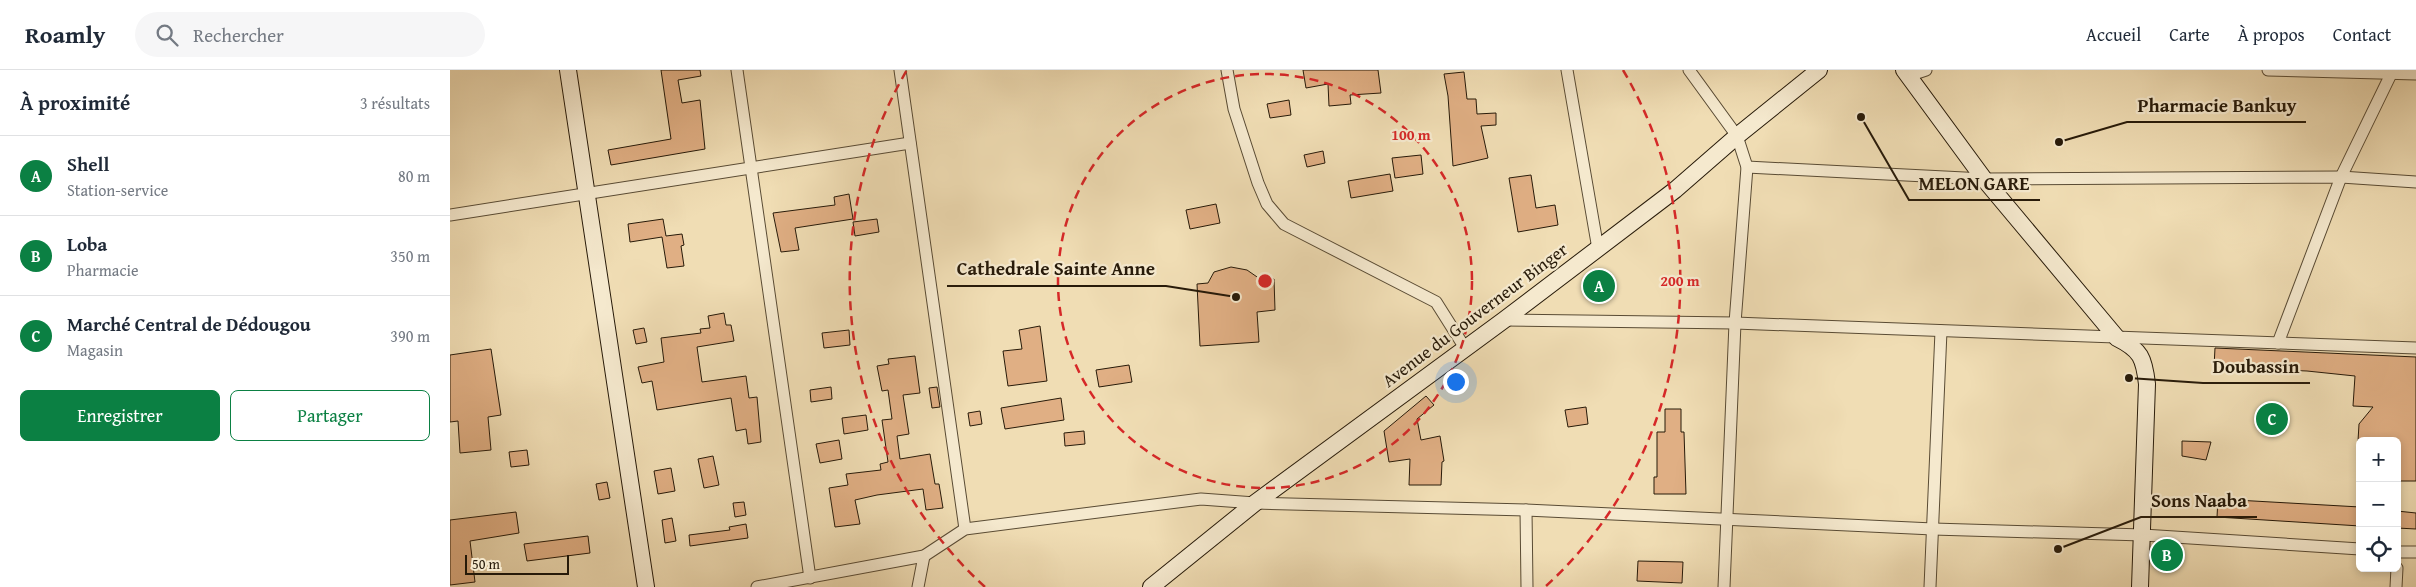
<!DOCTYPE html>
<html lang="fr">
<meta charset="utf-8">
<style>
:root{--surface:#fff;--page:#f6f6f7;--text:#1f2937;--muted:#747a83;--line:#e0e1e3;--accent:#0b8043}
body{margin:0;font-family:"Gentium Book Plus",serif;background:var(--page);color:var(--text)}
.controls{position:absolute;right:15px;bottom:15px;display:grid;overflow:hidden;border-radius:8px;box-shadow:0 2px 8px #0003}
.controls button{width:45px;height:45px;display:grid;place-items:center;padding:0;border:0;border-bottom:1px solid var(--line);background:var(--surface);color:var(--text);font:25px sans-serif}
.scale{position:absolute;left:15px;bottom:12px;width:104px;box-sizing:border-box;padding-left:5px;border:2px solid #271a09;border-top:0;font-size:14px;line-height:18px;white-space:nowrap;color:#271a09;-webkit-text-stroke:4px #f5e9ce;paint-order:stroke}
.you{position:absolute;left:1005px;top:311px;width:18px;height:18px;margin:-12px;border:4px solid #fff;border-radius:50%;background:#1a73e8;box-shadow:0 0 0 8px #1a73e833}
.badge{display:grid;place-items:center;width:32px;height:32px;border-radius:50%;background:var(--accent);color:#fff;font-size:16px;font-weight:700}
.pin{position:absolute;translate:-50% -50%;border:2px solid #fff;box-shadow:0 1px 5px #0006}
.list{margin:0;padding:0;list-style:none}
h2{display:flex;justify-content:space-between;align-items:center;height:65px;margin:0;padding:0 20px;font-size:21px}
h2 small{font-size:16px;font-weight:400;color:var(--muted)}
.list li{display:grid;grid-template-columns:32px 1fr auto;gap:15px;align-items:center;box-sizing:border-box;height:80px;padding:0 20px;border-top:1px solid var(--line)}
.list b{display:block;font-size:19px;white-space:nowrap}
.list p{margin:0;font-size:16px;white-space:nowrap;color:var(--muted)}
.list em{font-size:16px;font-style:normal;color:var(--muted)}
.actions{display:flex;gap:10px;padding:15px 20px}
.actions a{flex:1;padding:11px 0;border:1px solid var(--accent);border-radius:8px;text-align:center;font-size:18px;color:var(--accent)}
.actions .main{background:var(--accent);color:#fff}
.icon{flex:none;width:28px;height:28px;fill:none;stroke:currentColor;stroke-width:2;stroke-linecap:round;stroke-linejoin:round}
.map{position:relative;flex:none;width:1966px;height:517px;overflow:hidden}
header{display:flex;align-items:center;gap:30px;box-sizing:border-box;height:70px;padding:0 25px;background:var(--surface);border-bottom:1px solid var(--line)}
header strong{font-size:24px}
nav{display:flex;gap:28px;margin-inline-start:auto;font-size:18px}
.search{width:350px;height:45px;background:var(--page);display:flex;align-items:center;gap:12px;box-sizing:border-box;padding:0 18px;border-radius:28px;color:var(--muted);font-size:19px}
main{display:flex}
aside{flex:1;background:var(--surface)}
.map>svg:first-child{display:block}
.building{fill:#e0af84;stroke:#271a09}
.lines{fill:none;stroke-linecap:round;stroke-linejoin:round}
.street-casing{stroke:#594b34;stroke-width:13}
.secondary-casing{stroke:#271a09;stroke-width:18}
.street{stroke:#f5e9ce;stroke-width:11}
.secondary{stroke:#f5e9ce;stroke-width:16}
.ring{fill:none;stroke:#d62828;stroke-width:2.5;stroke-dasharray:9 6}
.labels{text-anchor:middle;stroke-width:4.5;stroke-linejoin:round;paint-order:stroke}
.street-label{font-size:18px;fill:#271a09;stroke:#f5e9ce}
.centre{fill:#d62828;stroke:#f5e9ce;stroke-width:2.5}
.ring-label{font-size:15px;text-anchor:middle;font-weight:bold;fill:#d62828;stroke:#f5e9ce;stroke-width:4.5;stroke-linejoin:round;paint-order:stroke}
.leader{fill:none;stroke:#271a09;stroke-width:2}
.callout-dot{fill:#271a09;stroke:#f5e9ce;stroke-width:2}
.callout-label{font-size:19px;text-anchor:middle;font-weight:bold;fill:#271a09;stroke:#f5e9ce;stroke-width:4.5;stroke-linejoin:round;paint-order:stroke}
</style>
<header>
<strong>Roamly</strong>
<div class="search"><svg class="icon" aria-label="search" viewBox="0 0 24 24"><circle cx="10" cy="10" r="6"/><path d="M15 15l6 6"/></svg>Rechercher</div>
<nav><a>Accueil</a><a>Carte</a><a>À propos</a><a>Contact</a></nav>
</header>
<main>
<aside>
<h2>À proximité<small>3 résultats</small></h2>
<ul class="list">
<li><span class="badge">A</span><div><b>Shell</b><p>Station-service</p></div><em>80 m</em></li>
<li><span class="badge">B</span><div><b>Loba</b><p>Pharmacie</p></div><em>350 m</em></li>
<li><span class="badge">C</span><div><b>Marché Central de Dédougou</b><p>Magasin</p></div><em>390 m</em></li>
</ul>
<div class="actions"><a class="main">Enregistrer</a><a>Partager</a></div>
</aside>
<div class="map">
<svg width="1966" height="517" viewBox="0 0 1966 517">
<rect width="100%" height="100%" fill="#f0ddb4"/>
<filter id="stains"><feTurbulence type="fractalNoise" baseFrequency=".004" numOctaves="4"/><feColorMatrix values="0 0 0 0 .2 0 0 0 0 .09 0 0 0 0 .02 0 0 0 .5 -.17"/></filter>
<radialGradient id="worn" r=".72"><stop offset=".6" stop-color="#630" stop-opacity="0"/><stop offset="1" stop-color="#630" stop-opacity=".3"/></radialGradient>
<g class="building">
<polygon points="211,0 250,0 251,6 228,10 232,33 250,30 255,79 161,95 158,80 221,69"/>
<polygon points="853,0 928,0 931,23 900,25 901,34 879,36 878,14 856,18"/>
<polygon points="1014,2 1017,29 1026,29 1027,44 1046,43 1046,55 1031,56 1038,88 1003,96 998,26 994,4"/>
<polygon points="839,30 841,45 820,48 817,34"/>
<polygon points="873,81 875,93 857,97 854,85"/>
<polygon points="971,85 973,104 945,108 942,88"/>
<polygon points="940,104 943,121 901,128 898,111"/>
<polygon points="1081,105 1086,138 1105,135 1108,155 1068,162 1059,108"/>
<polygon points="399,124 403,149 345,158 349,180 331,182 323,143 385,135 384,127"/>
<polygon points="766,134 770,153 740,159 736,140"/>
<polygon points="213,149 216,166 232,164 234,175 231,176 234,196 217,198 212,167 180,172 178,154"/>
<polygon points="427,149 429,162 405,166 403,152"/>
<polygon points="781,197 797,200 810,209 824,209 825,240 807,242 809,272 750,276 747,214 758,213 764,202"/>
<polygon points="274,243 276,255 281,255 284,271 247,277 252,312 296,306 299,328 307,327 311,372 298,374 296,359 286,361 281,328 207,340 202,311 192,313 188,297 214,292 211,268 251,263 250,259 260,258 258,246"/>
<polygon points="590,256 597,311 558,316 553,281 572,279 569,260"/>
<polygon points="194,258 197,272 186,274 183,260"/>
<polygon points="399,260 400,275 374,278 372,263"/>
<polygon points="1765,278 1966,287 1966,411 1947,411 1947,371 1908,371 1909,354 1923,337 1903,336 1905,306 1857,301 1764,297"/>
<polygon points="41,279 51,345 38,347 41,380 10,383 8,351 0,352 0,285"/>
<polygon points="465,286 470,323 453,325 459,364 447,366 450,389 480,384 485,414 489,414 493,438 476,440 473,419 427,425 405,430 410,454 385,457 379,418 398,415 396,404 431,400 430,394 438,392 432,350 442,349 438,320 432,321 427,296 439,294 438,289"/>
<polygon points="679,295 682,312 649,317 646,300"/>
<polygon points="381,317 382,329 361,332 360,320"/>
<polygon points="487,317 490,337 482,338 479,318"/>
<polygon points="976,326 984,335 967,349 971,370 990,366 994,391 992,392 991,415 959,415 960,389 939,392 934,361"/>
<polygon points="611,328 614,350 555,359 551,338"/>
<polygon points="1136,337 1138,354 1118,357 1115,340"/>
<polygon points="1215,339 1231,339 1231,362 1234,362 1236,424 1204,424 1204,407 1207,407 1207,362 1215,362"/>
<polygon points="530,341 532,354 520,356 518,343"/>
<polygon points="416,345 418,360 394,364 392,348"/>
<polygon points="634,361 635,374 615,376 614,363"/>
<polygon points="389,370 392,389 370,393 366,374"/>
<polygon points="1732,371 1761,372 1756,390 1732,386"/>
<polygon points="77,380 79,395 61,397 59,382"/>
<polygon points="263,386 269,415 254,418 248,389"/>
<polygon points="221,398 225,421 208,424 204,401"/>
<polygon points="157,412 160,428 149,430 146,414"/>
<polygon points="1768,429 1910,437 1910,456 1767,447"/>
<polygon points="294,432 296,445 285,447 283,433"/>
<polygon points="1947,441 1966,443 1966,459 1947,458"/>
<polygon points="66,442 69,463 20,471 25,512 0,515 0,450"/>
<polygon points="222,448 226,471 215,473 212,450"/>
<polygon points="296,454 298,468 240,476 239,465 280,460 279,457"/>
<polygon points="138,466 140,483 77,491 74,474"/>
<polygon points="1188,491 1233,492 1232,513 1187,511"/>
</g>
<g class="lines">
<g class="street-casing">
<g id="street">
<polyline points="287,0 360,508"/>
<polyline points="450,0 515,459"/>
<polyline points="777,0 784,39 808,113 817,134 834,154 986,232 1015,278"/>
<polyline points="1117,0 1148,179"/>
<polyline points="1239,0 1287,66 1297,97 1285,253 1274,517"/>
<polyline points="1818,0 1966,4"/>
<polyline points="1458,6 1476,0"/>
<polyline points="1297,97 1534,109 1891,107 1966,112"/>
<polyline points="0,145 460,73"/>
<polyline points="1054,250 1285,253 1966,278"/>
<polyline points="1828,273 1891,107 1943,0"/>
<polyline points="1076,440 1077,517"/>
<polyline points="1947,482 1966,482"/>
<polyline points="307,517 474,486 515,459 751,429 805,433 1076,440 1483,459 1693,465 1910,479"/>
<polyline points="468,517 474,486"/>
<polyline points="1480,517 1491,261"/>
<polyline points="1946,517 1947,498"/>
</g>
</g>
<g class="secondary-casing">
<g id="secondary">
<polyline points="118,0 196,517"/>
<path d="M1454,0L1534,109L1667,268C1691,280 1694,288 1697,314L1690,517"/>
<polyline points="701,517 805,433 1054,250 1225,120 1287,66 1369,0"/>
</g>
</g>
<use href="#street" class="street"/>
<use href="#secondary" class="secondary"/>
</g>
<g class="ring">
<circle cx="815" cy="211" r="207"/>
<path d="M535 517A415 415 0 0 1 457 0M1173 0A415 415 0 0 1 1095 517"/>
</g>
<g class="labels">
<g class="street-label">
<text transform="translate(1025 245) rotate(-37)" y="6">Avenue du Gouverneur Binger</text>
</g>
</g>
<circle cx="815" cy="211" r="8" class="centre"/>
<g class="ring-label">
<text x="961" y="70">100 m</text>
<text x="1230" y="216">200 m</text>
</g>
<path class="leader" d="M1609 72L1677 52H1856M1411 47L1459 130H1590M786 227L716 216H497M1679 308L1753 313H1860M1608 479L1691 447H1807"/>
<g class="callout-dot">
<circle cx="1609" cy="72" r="5"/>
<circle cx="1411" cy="47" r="5"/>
<circle cx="786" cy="227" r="5"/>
<circle cx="1679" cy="308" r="5"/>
<circle cx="1608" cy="479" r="5"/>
</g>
<g class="callout-label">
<text x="1767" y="42">Pharmacie Bankuy</text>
<text x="1524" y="120">MELON GARE</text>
<text x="606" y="205">Cathedrale Sainte Anne</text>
<text x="1806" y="303">Doubassin</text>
<text x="1749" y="437">Sons Naaba</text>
</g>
<rect width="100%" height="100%" filter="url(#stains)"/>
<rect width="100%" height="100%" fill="url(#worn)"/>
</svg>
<div class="controls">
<button>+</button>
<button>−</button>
<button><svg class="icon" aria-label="locate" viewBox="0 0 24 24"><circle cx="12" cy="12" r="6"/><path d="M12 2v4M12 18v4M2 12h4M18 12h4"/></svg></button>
</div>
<div class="scale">50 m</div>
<div class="you"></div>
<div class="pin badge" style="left:1149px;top:216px">A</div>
<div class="pin badge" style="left:1717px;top:485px">B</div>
<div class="pin badge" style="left:1822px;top:349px">C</div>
</div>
</main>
